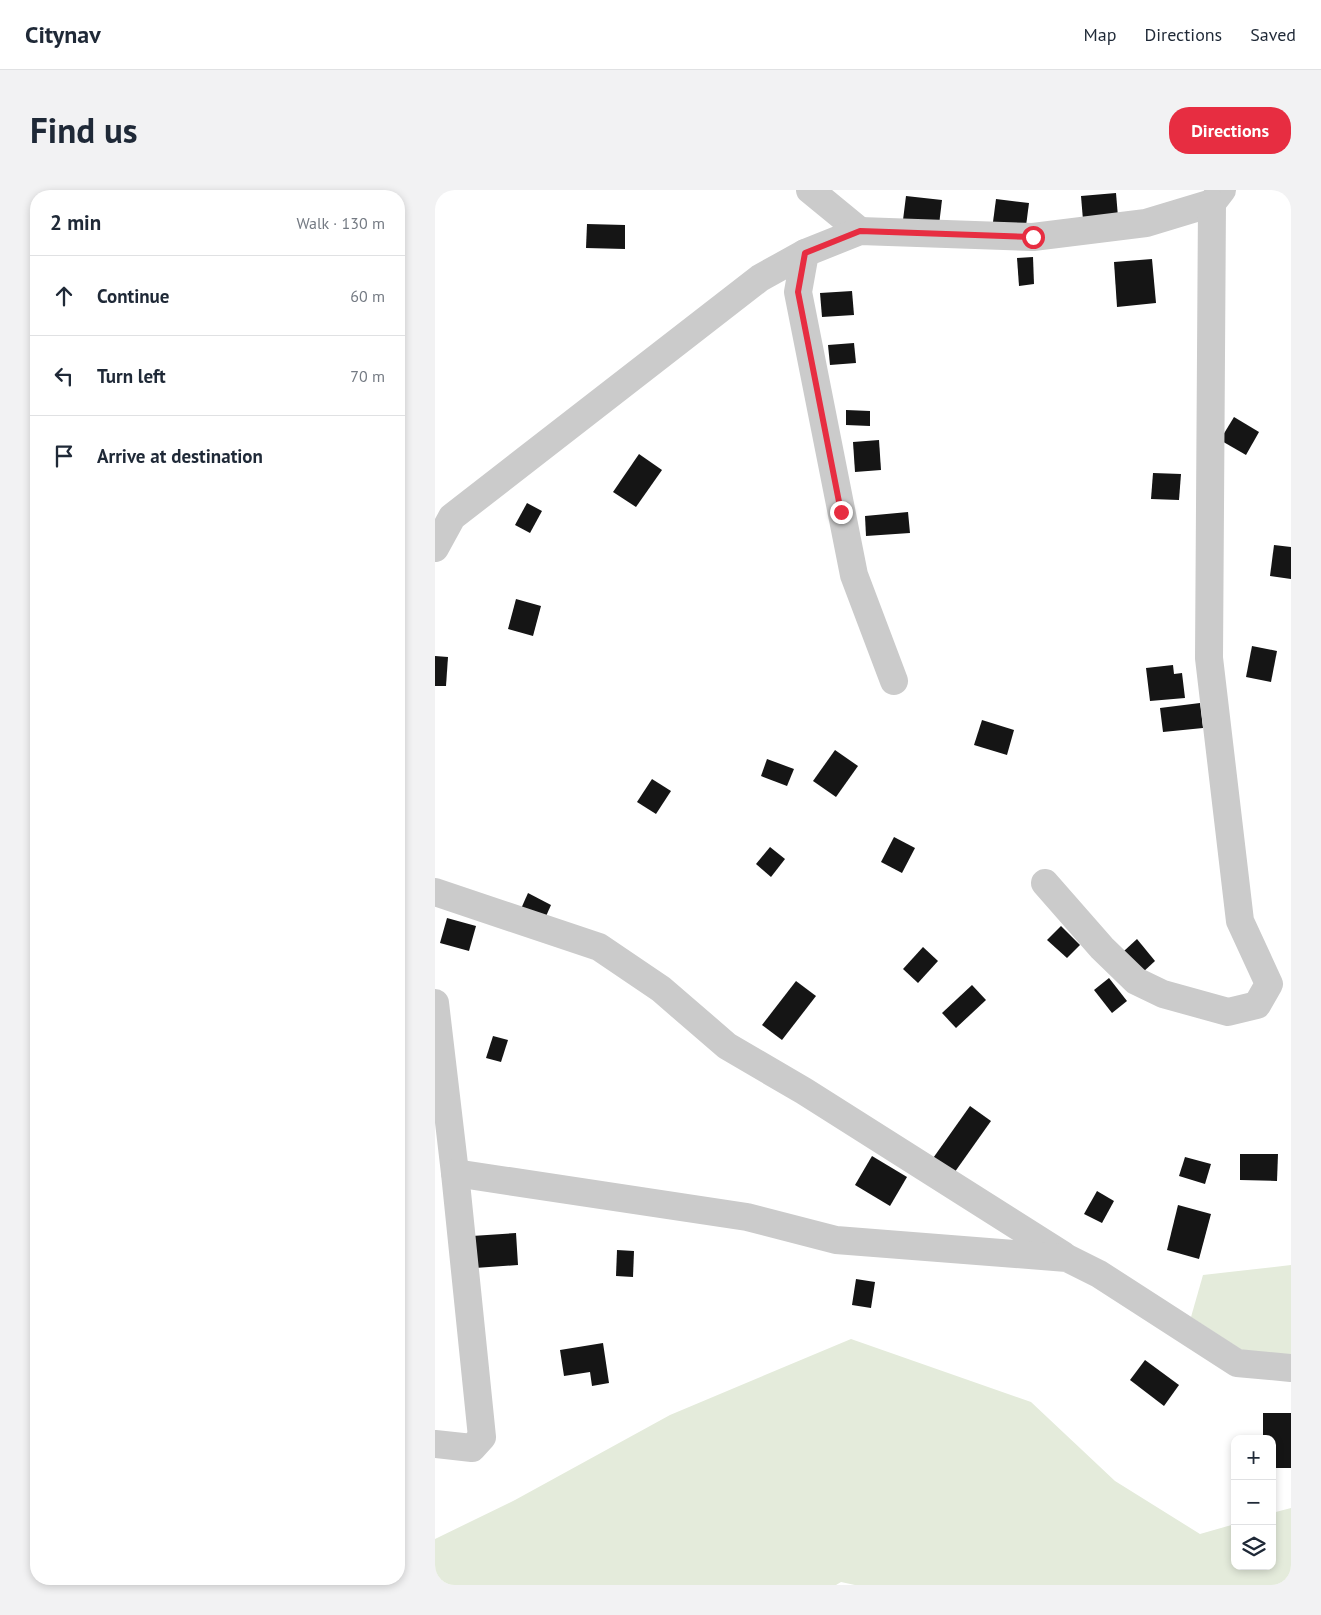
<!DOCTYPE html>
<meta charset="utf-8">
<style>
:root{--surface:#fff;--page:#f2f2f3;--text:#1f2937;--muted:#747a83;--line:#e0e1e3;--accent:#e72d41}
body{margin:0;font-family:"PT Sans",sans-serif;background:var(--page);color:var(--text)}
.controls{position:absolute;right:15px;bottom:15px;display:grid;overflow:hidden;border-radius:10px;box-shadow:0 2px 8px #0003}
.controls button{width:45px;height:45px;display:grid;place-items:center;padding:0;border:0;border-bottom:1px solid var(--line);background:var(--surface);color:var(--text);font:25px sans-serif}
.stop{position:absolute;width:15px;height:15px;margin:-11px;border:4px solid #e72d41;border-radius:50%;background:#fff}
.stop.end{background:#e72d41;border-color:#fff;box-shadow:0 1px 5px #0008}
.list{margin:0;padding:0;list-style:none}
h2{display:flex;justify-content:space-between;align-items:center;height:65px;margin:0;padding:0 20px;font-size:21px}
h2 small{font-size:16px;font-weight:400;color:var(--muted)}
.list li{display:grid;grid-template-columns:32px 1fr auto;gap:15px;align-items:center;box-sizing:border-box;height:80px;padding:0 20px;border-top:1px solid var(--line)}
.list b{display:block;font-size:19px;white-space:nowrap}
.list em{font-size:16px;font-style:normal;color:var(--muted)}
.icon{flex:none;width:28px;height:28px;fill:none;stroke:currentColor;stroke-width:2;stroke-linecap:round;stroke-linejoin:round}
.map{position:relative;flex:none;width:856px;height:1395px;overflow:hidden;border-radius:20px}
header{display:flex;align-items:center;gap:30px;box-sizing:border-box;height:70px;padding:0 25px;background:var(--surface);border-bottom:1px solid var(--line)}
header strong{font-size:24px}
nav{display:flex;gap:28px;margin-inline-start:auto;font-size:18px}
.intro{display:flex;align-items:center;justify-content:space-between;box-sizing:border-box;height:120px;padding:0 30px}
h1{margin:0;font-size:35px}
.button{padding:12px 22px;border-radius:20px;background:var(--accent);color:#fff;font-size:18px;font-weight:700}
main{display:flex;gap:30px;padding:0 30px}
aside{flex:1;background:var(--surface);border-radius:20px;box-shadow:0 2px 8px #0003}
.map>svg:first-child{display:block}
.green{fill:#e4ebdb}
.building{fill:#151515}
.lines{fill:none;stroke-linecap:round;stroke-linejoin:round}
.minor{stroke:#cbcbcb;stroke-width:28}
.route{stroke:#e72d41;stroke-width:6}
</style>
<header>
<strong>Citynav</strong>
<nav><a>Map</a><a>Directions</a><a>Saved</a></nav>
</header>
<div class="intro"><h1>Find us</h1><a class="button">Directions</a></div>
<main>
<aside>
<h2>2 min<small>Walk · 130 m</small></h2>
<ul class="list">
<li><svg class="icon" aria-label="ahead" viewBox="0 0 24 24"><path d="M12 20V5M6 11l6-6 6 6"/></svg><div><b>Continue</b></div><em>60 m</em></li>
<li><svg class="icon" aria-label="left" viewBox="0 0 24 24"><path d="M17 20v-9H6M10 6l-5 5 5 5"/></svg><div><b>Turn left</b></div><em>70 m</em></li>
<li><svg class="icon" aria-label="arrive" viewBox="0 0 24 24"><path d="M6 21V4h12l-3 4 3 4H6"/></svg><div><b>Arrive at destination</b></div></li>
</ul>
</aside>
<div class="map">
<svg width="856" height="1395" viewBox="0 0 856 1395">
<rect width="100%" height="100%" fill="#fff"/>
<g class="green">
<polygon points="856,1075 856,1164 816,1166 756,1127 768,1085"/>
<polygon points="416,1149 596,1212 680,1291 765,1344 800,1334 800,1376 837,1376 837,1323 856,1318 856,1395 420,1395 406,1392 401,1395 0,1395 0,1349 80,1310 235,1225"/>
</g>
<g class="building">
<polygon points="681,3 683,27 648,30 646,6"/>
<polygon points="471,6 507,10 504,35 468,30"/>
<polygon points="561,9 594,13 591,36 558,32"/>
<polygon points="152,34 190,35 190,59 151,58"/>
<polygon points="598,67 599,94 584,96 582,68"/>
<polygon points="717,69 721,113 682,117 679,72"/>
<polygon points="417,101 419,125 387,127 385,103"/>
<polygon points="419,153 421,173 395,175 393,155"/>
<polygon points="411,220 435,221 435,236 411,235"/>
<polygon points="799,227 824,242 811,265 785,250"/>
<polygon points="444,250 446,280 420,282 418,252"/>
<polygon points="204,264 227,280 201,317 178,302"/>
<polygon points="718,283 746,284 744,310 716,309"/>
<polygon points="92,313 107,321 95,343 80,335"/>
<polygon points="473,322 475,343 431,346 430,326"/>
<polygon points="839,355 856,357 856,389 835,386"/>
<polygon points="81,409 106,416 98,446 73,439"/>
<polygon points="817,456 842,461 836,492 811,487"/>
<polygon points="0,466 13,467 11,496 0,496"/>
<polygon points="738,475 739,484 747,483 750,508 715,511 711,478"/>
<polygon points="765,513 768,538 728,542 725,518"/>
<polygon points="547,530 579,540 572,565 539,555"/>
<polygon points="400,560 423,576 401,607 378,591"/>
<polygon points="332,569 359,579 352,596 326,586"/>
<polygon points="217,589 236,601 221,624 202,612"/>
<polygon points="459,647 480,658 467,683 446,672"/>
<polygon points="335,657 350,669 336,687 321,674"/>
<polygon points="93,703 116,715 108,733 85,721"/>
<polygon points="12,728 41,736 34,761 5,753"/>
<polygon points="626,736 645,755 632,768 612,750"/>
<polygon points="702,749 720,771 707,783 689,761"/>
<polygon points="488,757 503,771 483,793 468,779"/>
<polygon points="674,788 692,811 677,823 659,800"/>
<polygon points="361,791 381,806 347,850 327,835"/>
<polygon points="537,795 551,810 521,838 507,823"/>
<polygon points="58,846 73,850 66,872 51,868"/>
<polygon points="535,916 556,931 517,986 496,971"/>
<polygon points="805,964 843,964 842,991 805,990"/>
<polygon points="437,966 472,987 455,1016 420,995"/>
<polygon points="750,967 776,974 770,994 744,986"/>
<polygon points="662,1001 679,1011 667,1033 649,1024"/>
<polygon points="743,1015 776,1024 764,1069 732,1060"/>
<polygon points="81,1043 83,1075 40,1078 37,1046"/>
<polygon points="182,1060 199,1061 198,1087 181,1086"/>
<polygon points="421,1089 440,1092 436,1118 417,1115"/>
<polygon points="168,1153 174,1193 157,1196 155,1182 129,1186 125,1160"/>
<polygon points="710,1170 744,1195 729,1216 695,1190"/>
<polygon points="828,1223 856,1223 856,1278 837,1278 837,1249 828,1249"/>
</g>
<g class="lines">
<g class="minor">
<polyline points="375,0 425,41"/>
<polyline points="370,63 363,102 419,385 459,491"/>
<polyline points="0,358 17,327 325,88 370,63 425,41 598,47 711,33 777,13 787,0"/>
<polyline points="610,693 667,758 701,791 728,804 793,822 822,815 834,794 805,731 774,468 777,13"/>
<polyline points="0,702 164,757 226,799 292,856 369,901 628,1065"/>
<polyline points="0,813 20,983 47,1247 37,1258 0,1254"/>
<polyline points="20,983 312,1027 401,1050 632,1068 664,1084 802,1173 856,1178"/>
</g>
</g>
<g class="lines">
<polyline class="route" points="406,322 363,102 370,63 425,41 598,47"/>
</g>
</svg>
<div class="controls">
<button>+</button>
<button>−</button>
<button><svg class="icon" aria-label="layers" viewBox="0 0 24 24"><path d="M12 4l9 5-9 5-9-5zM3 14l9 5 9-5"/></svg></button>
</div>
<div class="stop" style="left:598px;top:47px"></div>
<div class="stop end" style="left:406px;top:322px"></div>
</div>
</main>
